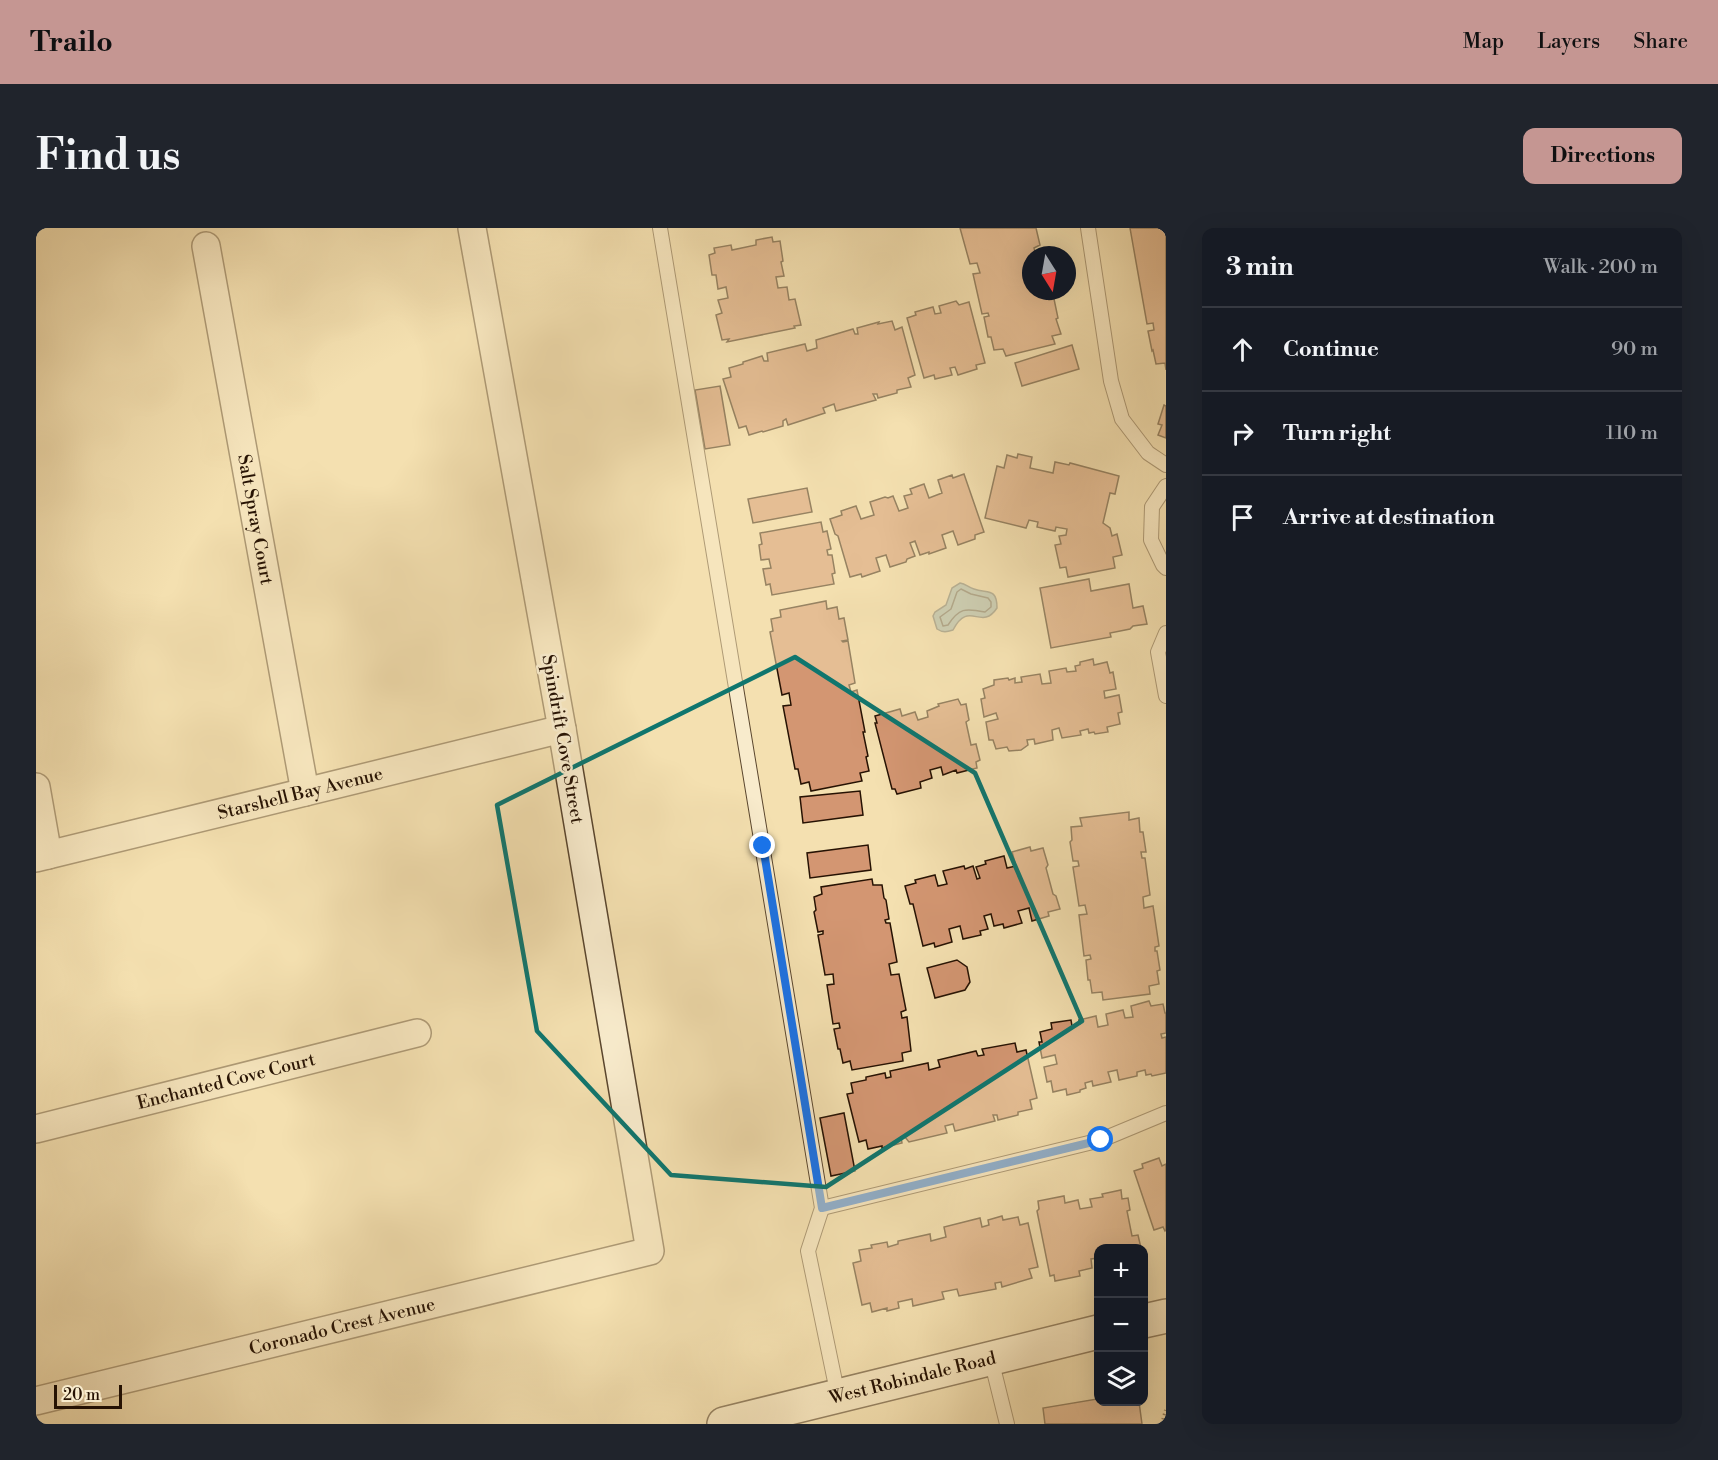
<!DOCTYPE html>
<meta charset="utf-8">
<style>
:root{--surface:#171b24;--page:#20242c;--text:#f1f3f6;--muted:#9ea1a6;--line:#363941;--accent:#c59692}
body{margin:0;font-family:"Libre Bodoni",serif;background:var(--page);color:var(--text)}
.controls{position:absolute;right:18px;bottom:18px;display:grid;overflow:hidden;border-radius:12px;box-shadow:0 6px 24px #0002}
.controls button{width:54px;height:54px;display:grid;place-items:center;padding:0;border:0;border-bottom:2px solid var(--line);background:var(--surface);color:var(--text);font:30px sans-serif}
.compass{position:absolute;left:986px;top:18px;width:54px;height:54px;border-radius:50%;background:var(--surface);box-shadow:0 6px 24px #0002;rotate:169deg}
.scale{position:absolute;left:18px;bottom:15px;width:68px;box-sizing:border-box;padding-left:6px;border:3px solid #261203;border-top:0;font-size:16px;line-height:21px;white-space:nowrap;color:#261203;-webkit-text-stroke:4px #f8ebcc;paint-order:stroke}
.stop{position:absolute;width:18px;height:18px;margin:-14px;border:4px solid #1a73e8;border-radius:50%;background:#fff}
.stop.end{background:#1a73e8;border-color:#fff;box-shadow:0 2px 6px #0008}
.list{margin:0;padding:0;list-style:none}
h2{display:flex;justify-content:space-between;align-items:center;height:78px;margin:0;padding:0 24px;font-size:26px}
h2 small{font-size:20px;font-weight:400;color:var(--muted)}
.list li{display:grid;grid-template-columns:39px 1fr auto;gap:18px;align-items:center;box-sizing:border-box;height:84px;padding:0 24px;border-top:2px solid var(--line)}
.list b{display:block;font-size:22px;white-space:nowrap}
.list em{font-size:20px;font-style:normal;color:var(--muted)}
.icon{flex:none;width:33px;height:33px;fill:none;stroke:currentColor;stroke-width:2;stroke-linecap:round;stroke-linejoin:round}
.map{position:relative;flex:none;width:1130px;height:1196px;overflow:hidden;border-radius:12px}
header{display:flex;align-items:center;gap:36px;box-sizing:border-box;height:84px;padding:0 30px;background:var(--accent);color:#111}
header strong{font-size:28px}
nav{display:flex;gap:33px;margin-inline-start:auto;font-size:21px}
.intro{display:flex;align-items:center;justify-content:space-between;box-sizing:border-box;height:144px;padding:0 36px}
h1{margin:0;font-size:42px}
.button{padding:15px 27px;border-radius:12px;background:var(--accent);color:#111;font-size:21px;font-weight:700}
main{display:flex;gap:36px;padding:0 36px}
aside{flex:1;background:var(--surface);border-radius:12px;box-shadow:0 6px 24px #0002}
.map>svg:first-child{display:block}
.water{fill:#a1bab7;stroke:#70776f;stroke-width:1.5}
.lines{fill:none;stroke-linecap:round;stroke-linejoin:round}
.shore{stroke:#64665d;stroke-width:1.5}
.building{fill:#d39672;stroke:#261203;stroke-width:1.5}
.service-casing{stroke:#5a462e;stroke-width:16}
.minor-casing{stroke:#5a462e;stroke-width:30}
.secondary-casing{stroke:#261203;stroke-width:36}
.path{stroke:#261203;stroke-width:4;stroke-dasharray:1.5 3;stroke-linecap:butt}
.service{stroke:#f8ebcc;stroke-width:14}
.minor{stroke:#f8ebcc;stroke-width:27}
.secondary{stroke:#f8ebcc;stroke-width:33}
.route{stroke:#1a73e8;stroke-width:8}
.marked{fill:none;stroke:#0f766e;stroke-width:4.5;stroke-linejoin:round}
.labels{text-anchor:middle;stroke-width:5;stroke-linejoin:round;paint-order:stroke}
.street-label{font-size:18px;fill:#261203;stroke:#f8ebcc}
</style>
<header>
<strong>Trailo</strong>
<nav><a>Map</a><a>Layers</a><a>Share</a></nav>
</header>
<div class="intro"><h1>Find us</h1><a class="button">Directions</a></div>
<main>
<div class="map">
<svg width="1130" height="1196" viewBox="0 0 1130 1196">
<rect width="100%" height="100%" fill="#f4e0b0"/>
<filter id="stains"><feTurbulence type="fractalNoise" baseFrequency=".00333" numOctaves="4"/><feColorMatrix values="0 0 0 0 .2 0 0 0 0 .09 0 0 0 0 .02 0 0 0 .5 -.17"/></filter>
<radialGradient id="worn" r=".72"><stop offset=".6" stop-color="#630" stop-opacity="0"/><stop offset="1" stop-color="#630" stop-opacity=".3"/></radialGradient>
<path class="water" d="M924,355C930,356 932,359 938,361C951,366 961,359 961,380C945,404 933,371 917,402C911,404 907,405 901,401L897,388L899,384L910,377L916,360Z"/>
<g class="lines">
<path class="shore" d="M925,361L935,366L952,370L955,374V379L949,384C929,380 923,380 912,397L907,398L904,389L915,381L921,364Z"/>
</g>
<g class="building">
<polygon points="924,0 1000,0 1004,17 998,20 1000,27 995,27 995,63 1016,63 1017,67 1012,69 1013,72 1018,71 1022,90 1020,91 1025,106 1016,108 1019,116 970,128 967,121 958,122 955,109 952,109 948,89 953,88 952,85 946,86 937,46 944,45 941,35 934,36"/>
<polygon points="1094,0 1130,0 1130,142 1129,135 1120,136 1117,122 1116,123 1112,103 1118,102 1117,95 1111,96"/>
<polygon points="736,9 737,14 744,13 747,33 745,34 748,48 740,49 742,60 751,59 753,72 759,71 765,97 758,98 759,100 691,114 693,111 686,112 680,87 686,85 682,72 692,70 690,59 682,61 680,47 676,47 673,27 679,25 678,20 695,17 696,22 720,17 720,12"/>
<polygon points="920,73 923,77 933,74 949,135 940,137 941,141 922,147 919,139 914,140 916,147 899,151 898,147 888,150 871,90 880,87 879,84 897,79 899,86 905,85 903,78"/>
<polygon points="856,93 859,102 866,99 879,147 872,150 875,159 861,162 861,165 842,170 841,166 837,166 840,172 800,183 798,176 787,180 789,185 752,197 750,191 747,193 747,198 727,204 726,203 713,207 710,198 703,200 687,151 695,149 693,140 707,136 707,134 726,128 728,133 732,133 731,125 769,116 771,123 781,120 780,112 817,101 819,106 822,106 821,100 843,94 842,96"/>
<polygon points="1036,117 1043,141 986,158 979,135"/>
<polygon points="684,158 694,217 669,221 659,162"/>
<polygon points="1128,177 1130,178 1130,210 1122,207 1126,197 1122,196"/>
<polygon points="982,226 996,229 994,240 1017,245 1019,234 1033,237 1034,235 1083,248 1079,266 1074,265 1067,295 1074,300 1076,308 1081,306 1086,327 1077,329 1079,340 1032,349 1030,339 1024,340 1019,317 1025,316 1023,308 1030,307 1031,301 1020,299 1019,303 1001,299 1002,294 993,292 990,300 949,290 961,238 968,240 971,227 981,230"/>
<polygon points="928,246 948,304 939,307 939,311 922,317 917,303 906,307 910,320 893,326 893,324 884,327 879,313 874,315 879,328 871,331 870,334 854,339 850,327 840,330 844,343 826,349 825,346 814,349 802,308 799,306 794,291 806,287 805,283 820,278 825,291 838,287 834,274 849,269 852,270 857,268 863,283 872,280 868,268 876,266 874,261 888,256 893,270 906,265 902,252 916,247 917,250"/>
<polygon points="771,260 776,284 717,295 712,271"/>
<polygon points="785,294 787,304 791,303 795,321 791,322 792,327 796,327 799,345 796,346 798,356 736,367 734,356 730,357 727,341 735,340 733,331 725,332 723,317 726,316 724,305"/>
<polygon points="1053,351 1055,363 1093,356 1097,380 1107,378 1111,396 1097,398 1094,401 1074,405 1075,409 1015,420 1004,360"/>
<polygon points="790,373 791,381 801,379 803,391 808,390 812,412 806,413 807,414 812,413 819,455 813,457 815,464 821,462 829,504 827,504 832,528 830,529 833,543 824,545 826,553 775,563 773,554 765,556 762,541 759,541 747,478 755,477 753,465 746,467 734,404 737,403 735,391 745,389 744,382"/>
<polygon points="1057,431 1058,437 1071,434 1074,445 1077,444 1080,461 1068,463 1069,470 1083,467 1086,484 1082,485 1084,496 1071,499 1072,504 1059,506 1058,504 1053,505 1052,501 1044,503 1045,507 1026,510 1023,500 1016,502 1017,512 999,516 998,511 991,512 992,517 985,522 973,523 971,519 960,521 957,512 953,512 950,494 962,491 960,485 948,489 945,471 949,470 947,461 958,457 958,452 972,450 973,452 979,450 979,455 986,454 985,449 1004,446 1006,456 1015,455 1013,443 1030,440 1031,444 1040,443 1039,438 1044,437 1044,434"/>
<polygon points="922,471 925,477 930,476 933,492 930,494 935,517 940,516 944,532 940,534 941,540 921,545 920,542 907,547 905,539 894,542 896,550 884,554 885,560 861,566 859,561 856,561 839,495 841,495 839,488 864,481 866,488 879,484 882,492 892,489 891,483 903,478 902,476"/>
<polygon points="824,563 827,587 767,595 764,569"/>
<polygon points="1093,584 1093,592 1103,590 1104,604 1107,604 1110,624 1105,624 1106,630 1109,630 1114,667 1107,669 1108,680 1117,678 1123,718 1119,719 1119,723 1121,723 1124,742 1121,743 1123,756 1113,758 1114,766 1067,772 1066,764 1056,765 1054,752 1052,752 1050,732 1055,731 1054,727 1048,728 1043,687 1051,686 1049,677 1043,678 1037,639 1043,638 1042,633 1037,633 1034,614 1036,612 1035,599 1046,598 1044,590"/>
<polygon points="832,617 835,642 774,650 771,625"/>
<polygon points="994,619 995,623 1007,620 1012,637 1010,640 1017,666 1020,668 1024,681 1012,684 1013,688 996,693 993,680 982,683 986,695 968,700 967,696 958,698 955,686 948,688 952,701 944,703 945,707 927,711 924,698 913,701 916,714 899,719 898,715 887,718 877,676 874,676 869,658 880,655 879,652 899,647 902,658 911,656 907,643 928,638 929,641 937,638 941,651 944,650 940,639 950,636 949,633 968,628 971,640 980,638 976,624"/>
<polygon points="836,651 837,657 846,657 848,670 850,672 853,691 849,692 850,695 854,695 861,734 853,736 855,747 863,746 870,782 865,784 866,790 871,789 875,823 866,825 867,833 816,842 814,833 807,835 804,821 802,821 798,801 804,800 803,795 797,796 791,757 798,756 797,746 789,747 782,707 787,706 787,703 782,704 778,684 780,682 778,669 786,666 785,659"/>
<polygon points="921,732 931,739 934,754 929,762 899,770 891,740"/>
<polygon points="1113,773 1115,778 1127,776 1129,785 1130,785 1130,805 1125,806 1126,810 1130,809 1130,845 1116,848 1115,846 1110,847 1109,842 1101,844 1101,848 1083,852 1081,842 1072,844 1075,854 1057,858 1056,853 1049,855 1050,860 1044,862 1044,864 1031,867 1030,861 1017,864 1015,853 1011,854 1008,839 1021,836 1019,827 1006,830 1003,814 1006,814 1004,804 1016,801 1015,795 1035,792 1036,798 1044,796 1043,792 1060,788 1062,799 1072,797 1070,786 1087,782 1089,790 1097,789 1095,778"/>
<polygon points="979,815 981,824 990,822 1001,870 994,872 996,881 982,884 982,887 962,892 961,887 957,887 959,893 919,903 917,896 909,898 911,905 873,914 869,909 865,909 866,915 846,920 846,918 832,921 830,912 823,914 811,866 817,865 815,855 830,852 830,849 849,845 850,850 855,849 854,843 892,835 893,842 904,839 902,832 940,823 942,828 948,827 946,821"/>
<polygon points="808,885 819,943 795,948 784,890"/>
<polygon points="1123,930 1126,938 1130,936 1130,1002 1129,1003 1127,999 1118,1002 1098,943 1107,940 1106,936"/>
<polygon points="1085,962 1086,971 1092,970 1094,982 1091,983 1096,1008 1102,1007 1105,1020 1062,1020 1062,1030 1055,1031 1056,1040 1043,1043 1044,1048 1019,1053 1018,1047 1014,1048 1001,983 1003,981 1002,973 1028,968 1029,975 1042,972 1044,981 1056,979 1054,971 1067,969 1066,966"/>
<polygon points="966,988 967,992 982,989 984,997 992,995 1002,1039 993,1041 996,1050 966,1059 965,1054 959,1055 960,1061 923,1068 921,1061 906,1064 908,1071 877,1078 876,1071 862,1074 863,1080 851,1083 851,1080 836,1084 834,1075 826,1077 817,1035 825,1033 823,1022 836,1020 835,1017 851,1014 852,1019 862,1016 862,1013 894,1006 895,1013 910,1009 908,999 944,990 946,999 953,997 952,992"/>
<polygon points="1061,1171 1062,1174 1103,1174 1106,1196 1009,1196 1007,1180"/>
</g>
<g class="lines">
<g class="service-casing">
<g id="service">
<polyline points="624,0 786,980 772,1023 802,1168"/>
<polyline points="1052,0 1075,153 1086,191 1112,225 1130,237"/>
<polyline points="1130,258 1116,279 1115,312 1127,337 1130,340"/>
<polyline points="1130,405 1122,424 1130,468"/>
<polyline points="786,980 1065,912 1130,885"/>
<polyline points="955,1131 971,1196"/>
</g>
</g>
<g class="minor-casing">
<g id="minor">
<path id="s1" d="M170,18L269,564"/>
<polyline points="0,559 12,627"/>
<path id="s2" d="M0,630L526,501"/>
<path id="s3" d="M0,901L381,805"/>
<path id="s4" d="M0,1173L614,1023L526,501L436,0"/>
</g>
</g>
<g class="secondary-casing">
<g id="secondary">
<polyline points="1108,1093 1130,1088"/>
<path id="s5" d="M688,1196L1062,1104"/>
</g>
</g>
<polyline class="path" points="1126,1196 1130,1182"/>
<use href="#service" class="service"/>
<use href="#minor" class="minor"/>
<use href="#secondary" class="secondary"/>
</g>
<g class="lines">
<polyline class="route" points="727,618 786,980 1065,912"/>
</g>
<path d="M0 0H1130V1196H0ZM759,429L939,545L1046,793L790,959L635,947L501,803L461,577Z" fill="#f4e0b0" fill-opacity=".55" fill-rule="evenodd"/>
<path class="marked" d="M759,429L939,545L1046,793L790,959L635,947L501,803L461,577Z"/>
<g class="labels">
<g class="street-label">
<text dy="6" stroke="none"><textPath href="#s1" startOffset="278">Salt Spray Court</textPath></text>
<text transform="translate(527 511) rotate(80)" y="6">Spindrift Cove Street</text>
<text dy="6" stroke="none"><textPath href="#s2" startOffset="272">Starshell Bay Avenue</textPath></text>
<text dy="6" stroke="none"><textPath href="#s3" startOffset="196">Enchanted Cove Court</textPath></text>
<text dy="6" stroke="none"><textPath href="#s4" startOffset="315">Coronado Crest Avenue</textPath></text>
<text dy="6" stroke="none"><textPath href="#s5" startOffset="194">West Robindale Road</textPath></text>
</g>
</g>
<rect width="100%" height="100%" filter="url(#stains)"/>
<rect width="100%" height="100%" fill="url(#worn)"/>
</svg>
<div class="controls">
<button>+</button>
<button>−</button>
<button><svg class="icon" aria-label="layers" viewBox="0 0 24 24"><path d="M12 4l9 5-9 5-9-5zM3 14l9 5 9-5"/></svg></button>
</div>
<svg class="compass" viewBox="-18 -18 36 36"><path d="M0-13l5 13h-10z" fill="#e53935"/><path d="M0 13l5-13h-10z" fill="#9ea1a6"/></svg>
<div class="scale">20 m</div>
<div class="stop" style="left:1065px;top:912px"></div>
<div class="stop end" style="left:727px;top:618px"></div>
</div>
<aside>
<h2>3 min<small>Walk · 200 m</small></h2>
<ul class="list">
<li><svg class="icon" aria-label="ahead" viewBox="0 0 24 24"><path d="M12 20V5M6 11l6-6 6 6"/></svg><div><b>Continue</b></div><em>90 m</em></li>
<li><svg class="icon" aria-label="right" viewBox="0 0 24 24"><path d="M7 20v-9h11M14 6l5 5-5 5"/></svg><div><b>Turn right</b></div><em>110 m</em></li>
<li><svg class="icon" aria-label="arrive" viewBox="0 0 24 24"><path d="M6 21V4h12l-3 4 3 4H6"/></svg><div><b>Arrive at destination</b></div></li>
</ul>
</aside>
</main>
